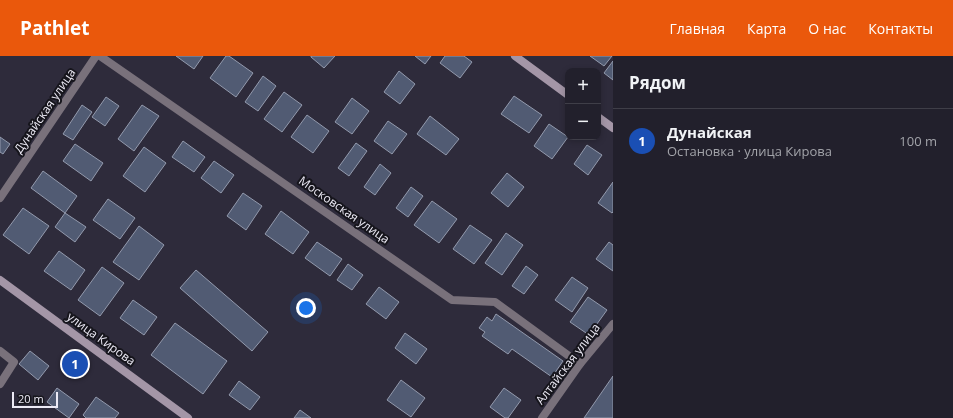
<!DOCTYPE html>
<html lang="ru">
<meta charset="utf-8">
<style>
:root{--surface:#22202c;--page:#2a2834;--text:#f1f3f6;--muted:#a2a3a9;--line:#3f3e48;--accent:#ea580c}
body{margin:0;font-family:"Open Sans",sans-serif;background:var(--page);color:var(--text)}
.controls{position:absolute;right:12px;top:12px;display:grid;overflow:hidden;border-radius:8px;box-shadow:0 2px 6px #0003}
.controls button{width:36px;height:36px;display:grid;place-items:center;padding:0;border:0;border-bottom:1px solid var(--line);background:var(--surface);color:var(--text);font:20px sans-serif}
.scale{position:absolute;left:12px;bottom:10px;width:46px;box-sizing:border-box;padding-left:4px;border:2px solid #eceaf5;border-top:0;font-size:11px;line-height:14px;white-space:nowrap;color:#eceaf5;-webkit-text-stroke:3px #16151c;paint-order:stroke}
.you{position:absolute;left:306px;top:252px;width:14px;height:14px;margin:-10px;border:3px solid #fff;border-radius:50%;background:#1a73e8;box-shadow:0 0 0 6px #1a73e833}
.badge{display:grid;place-items:center;width:26px;height:26px;border-radius:50%;background:var(--accent);color:#fff;font-size:13px;font-weight:700}
.pin{position:absolute;translate:-50% -50%;border:2px solid #fff;box-shadow:0 1px 4px #0006}
.list{margin:0;padding:0;list-style:none}
h2{display:flex;justify-content:space-between;align-items:center;height:52px;margin:0;padding:0 16px;font-size:17px}
h2 small{font-size:13px;font-weight:400;color:var(--muted)}
.list li{display:grid;grid-template-columns:26px 1fr auto;gap:12px;align-items:center;box-sizing:border-box;height:64px;padding:0 16px;border-top:1px solid var(--line)}
.list b{display:block;font-size:15px;white-space:nowrap}
.list p{margin:0;font-size:13px;white-space:nowrap;color:var(--muted)}
.list em{font-size:13px;font-style:normal;color:var(--muted)}
.map{position:relative;flex:none;width:613px;height:362px;overflow:hidden}
header{display:flex;align-items:center;gap:24px;box-sizing:border-box;height:56px;padding:0 20px;background:var(--accent);color:#fff}
header strong{font-size:19px}
nav{display:flex;gap:22px;margin-inline-start:auto;font-size:14px}
main{display:flex}
aside{flex:1;background:var(--surface)}
.map>svg:first-child{display:block}
.building{fill:#515b73;stroke:#939aad}
.lines{fill:none;stroke-linecap:round;stroke-linejoin:round}
.lane{stroke:#79717b;stroke-width:8}
.street{stroke:#79717b;stroke-width:8}
.secondary{stroke:#a496a7;stroke-width:8}
.labels{text-anchor:middle;stroke-width:4;stroke-linejoin:round;paint-order:stroke}
.street-label{font-size:12px;fill:#eceaf5;stroke:#16151c}
</style>
<header>
<strong>Pathlet</strong>
<nav><a>Главная</a><a>Карта</a><a>О нас</a><a>Контакты</a></nav>
</header>
<main>
<div class="map">
<svg width="613" height="362" viewBox="0 0 613 362">
<rect width="100%" height="100%" fill="#2e2b3b"/>
<g class="building">
<polygon points="176,0 203,0 194,13"/>
<polygon points="226,0 229,0 253,17 236,41 210,22"/>
<polygon points="311,0 335,0 324,12 311,1"/>
<polygon points="415,0 431,0 425,8"/>
<polygon points="445,0 464,0 472,6 460,22 440,7"/>
<polygon points="590,0 612,0 604,10"/>
<polygon points="613,5 613,24 604,17"/>
<polygon points="399,15 415,28 400,48 384,36"/>
<polygon points="263,20 276,30 258,55 245,46"/>
<polygon points="284,36 302,49 282,76 264,63"/>
<polygon points="514,40 542,59 529,77 501,58"/>
<polygon points="106,41 119,50 105,70 92,61"/>
<polygon points="352,42 369,55 352,78 335,66"/>
<polygon points="82,49 92,56 73,84 63,78"/>
<polygon points="142,49 159,60 134,95 118,83"/>
<polygon points="307,59 329,75 313,97 291,81"/>
<polygon points="430,60 459,83 446,99 417,78"/>
<polygon points="388,65 407,78 392,98 374,85"/>
<polygon points="549,68 568,81 552,103 534,90"/>
<polygon points="0,81 10,88 3,98 0,96"/>
<polygon points="183,85 205,101 194,116 172,101"/>
<polygon points="356,87 367,95 349,120 338,112"/>
<polygon points="75,88 103,107 91,125 63,105"/>
<polygon points="587,89 602,99 588,119 574,108"/>
<polygon points="144,91 166,107 145,136 123,120"/>
<polygon points="214,105 234,119 221,137 201,122"/>
<polygon points="380,108 391,117 375,139 364,131"/>
<polygon points="43,115 77,140 65,157 31,132"/>
<polygon points="507,117 524,131 508,151 491,137"/>
<polygon points="613,126 613,156 612,157 598,147"/>
<polygon points="411,131 423,140 408,161 396,152"/>
<polygon points="243,137 262,150 246,174 227,160"/>
<polygon points="108,143 135,162 120,183 93,164"/>
<polygon points="432,145 457,163 439,187 414,169"/>
<polygon points="23,152 49,170 29,198 3,179"/>
<polygon points="281,155 309,176 293,198 265,178"/>
<polygon points="65,157 86,171 75,186 55,171"/>
<polygon points="470,169 492,184 474,208 453,193"/>
<polygon points="139,170 164,189 139,224 113,206"/>
<polygon points="506,177 523,189 502,219 485,207"/>
<polygon points="317,186 342,203 330,220 305,202"/>
<polygon points="609,186 613,189 613,215 596,203"/>
<polygon points="59,195 85,214 71,234 44,215"/>
<polygon points="348,208 363,219 352,234 337,224"/>
<polygon points="526,210 538,219 524,238 512,230"/>
<polygon points="102,211 124,227 100,260 78,244"/>
<polygon points="196,214 268,276 252,295 180,232"/>
<polygon points="572,221 588,232 572,256 555,244"/>
<polygon points="379,231 399,246 386,263 366,248"/>
<polygon points="588,241 607,254 589,279 570,266"/>
<polygon points="133,244 157,261 144,279 120,262"/>
<polygon points="496,258 563,305 552,321 512,293 508,298 482,280 485,276 479,272 487,261 492,265"/>
<polygon points="175,267 227,305 203,338 151,299"/>
<polygon points="405,277 427,293 416,308 395,292"/>
<polygon points="30,295 49,310 38,324 19,308"/>
<polygon points="613,320 613,362 584,362"/>
<polygon points="401,324 425,342 411,361 387,344"/>
<polygon points="239,325 260,341 250,354 229,339"/>
<polygon points="57,332 79,348 69,362 47,346"/>
<polygon points="504,332 521,344 508,362 505,362 490,351"/>
<polygon points="96,341 119,357 115,362 86,362 83,359"/>
<polygon points="300,354 311,362 294,362"/>
</g>
<g class="lines">
<polyline class="lane" points="0,295 14,306 0,328"/>
<g class="street">
<polyline points="100,0 452,244 495,246 580,308"/>
<polyline points="0,142 96,0"/>
<polyline points="542,362 580,308 613,268"/>
</g>
<g class="secondary">
<polyline points="515,0 568,39"/>
<polyline points="598,61 613,72"/>
<polyline points="0,224 188,362"/>
</g>
</g>
<g class="labels">
<g class="street-label">
<text transform="translate(45 55) rotate(-56)" y="4">Дунайская улица</text>
<text transform="translate(344 154) rotate(35)" y="4">Московская улица</text>
<text transform="translate(101 283) rotate(36)" y="4">улица Кирова</text>
<text transform="translate(568 308) rotate(-53)" y="4">Алтайская улица</text>
</g>
</g>
</svg>
<div class="controls">
<button>+</button>
<button>−</button>
</div>
<div class="scale">20 m</div>
<div class="you"></div>
<div class="pin badge" style="left:75px;top:308px;background:#1a4fb4">1</div>
</div>
<aside>
<h2>Рядом<small></small></h2>
<ul class="list">
<li><span class="badge" style="background:#1a4fb4">1</span><div><b>Дунайская</b><p>Остановка · улица Кирова</p></div><em>100 m</em></li>
</ul>
</aside>
</main>
